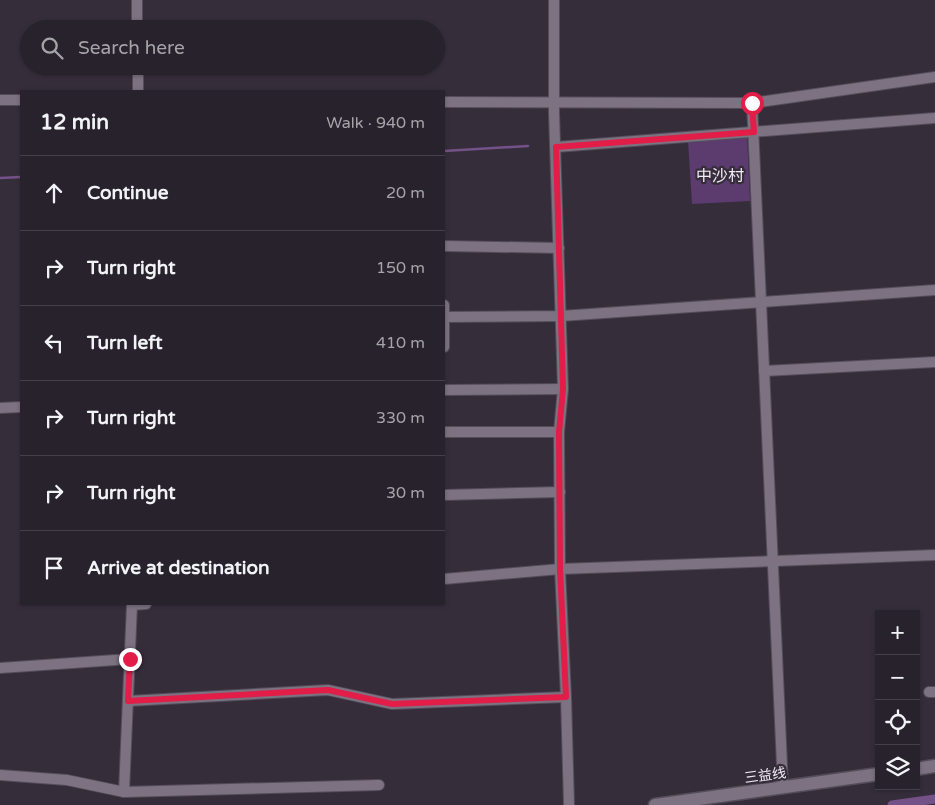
<!DOCTYPE html>
<meta charset="utf-8">
<style>
:root{--surface:#28222c;--page:#302a34;--text:#f1f3f6;--muted:#a5a4a9;--line:#443f48}
body{margin:0;font-family:"Varela Round","Noto Sans SC",sans-serif;background:var(--page);color:var(--text)}
.controls{position:absolute;right:15px;bottom:15px;display:grid;overflow:hidden;border-radius:0px;box-shadow:0 1px 4px #0004}
.controls button{width:45px;height:45px;display:grid;place-items:center;padding:0;border:0;border-bottom:1px solid var(--line);background:var(--surface);color:var(--text);font:25px sans-serif}
.stop{position:absolute;width:15px;height:15px;margin:-11px;border:4px solid #e11d48;border-radius:50%;background:#fff}
.stop.end{background:#e11d48;border-color:#fff;box-shadow:0 1px 5px #0008}
.list{margin:0;padding:0;list-style:none}
h2{display:flex;justify-content:space-between;align-items:center;height:65px;margin:0;padding:0 20px;font-size:21px}
h2 small{font-size:16px;font-weight:400;color:var(--muted)}
.list li{display:grid;grid-template-columns:32px 1fr auto;gap:15px;align-items:center;box-sizing:border-box;height:75px;padding:0 20px;border-top:1px solid var(--line)}
.list b{display:block;font-size:19px;white-space:nowrap}
.list em{font-size:16px;font-style:normal;color:var(--muted)}
.icon{flex:none;width:28px;height:28px;fill:none;stroke:currentColor;stroke-width:2;stroke-linecap:round;stroke-linejoin:round}
.map{position:relative;flex:none;width:935px;height:805px;overflow:hidden}
.search{position:absolute;background:var(--surface);box-shadow:0 1px 4px #0004;left:20px;top:20px;width:425px;height:55px;display:flex;align-items:center;gap:12px;box-sizing:border-box;padding:0 18px;border-radius:28px;color:var(--muted);font-size:19px}
.panel{position:absolute;background:var(--surface);box-shadow:0 1px 4px #0004;left:20px;top:90px;width:425px;height:515px;border-radius:0px}
.map>svg:first-child{display:block}
.lines{fill:none;stroke-linecap:round;stroke-linejoin:round}
.stream{stroke:#745288;stroke-width:2.5}
.canal{stroke:#745288;stroke-width:9}
.building{fill:#5c3b6f}
.minor-casing{stroke:#544d59;stroke-width:12}
.secondary-casing{stroke:#544d59;stroke-width:15}
.minor{stroke:#7c7282;stroke-width:10}
.secondary{stroke:#7c7282;stroke-width:12}
.route{stroke:#e11d48;stroke-width:6}
.labels{text-anchor:middle;stroke-width:4.5;stroke-linejoin:round;paint-order:stroke}
.street-label{font-size:14px;fill:#f1ebf5;stroke:#362d3b}
.quarter-label{font-size:16px;fill:#f1ebf5;stroke:#362d3b}
</style>
<div class="map">
<svg width="935" height="805" viewBox="0 0 935 805">
<rect width="100%" height="100%" fill="#362d3b"/>
<g class="lines">
<g class="stream">
<polyline points="444,151 528,146"/>
<polyline points="0,178 21,177"/>
</g>
<polyline class="canal" points="892,805 935,799"/>
</g>
<polygon class="building" points="747,135 750,201 692,204 688,141"/>
<g class="lines">
<g class="minor-casing">
<g id="minor">
<polyline points="137,0 137,29"/>
<polyline points="554,0 554,113 563,389 559,432 560,569 566,697 569,805"/>
<polyline points="138,66 138,91"/>
<polyline points="0,100 21,100"/>
<polyline points="444,102 752,103 783,787"/>
<polyline points="752,103 935,77"/>
<polyline points="556,147 935,118"/>
<polyline points="444,246 559,248"/>
<polyline points="444,305 444,347"/>
<polyline points="444,317 561,316 935,290"/>
<polyline points="764,371 935,362"/>
<polyline points="444,390 563,389"/>
<polyline points="0,408 21,407"/>
<polyline points="444,432 559,432"/>
<polyline points="444,495 560,492"/>
<polyline points="444,579 560,569 935,555"/>
<polyline points="132,605 146,604"/>
<polyline points="0,668 130,659"/>
<polyline points="929,692 935,692"/>
<polyline points="128,701 328,690 392,704 566,697"/>
<polyline points="0,775 67,780 124,792 379,785"/>
<polyline points="124,792 132,604"/>
</g>
</g>
<g class="secondary-casing">
<g id="secondary">
<polyline points="916,769 935,766"/>
<polyline points="655,805 879,774"/>
</g>
</g>
<use href="#minor" class="minor"/>
<use href="#secondary" class="secondary"/>
</g>
<g class="lines">
<polyline class="route" points="130,659 128,701 328,690 392,704 566,697 560,569 559,432 563,389 556,147 754,132 752,103"/>
</g>
<g class="labels">
<g class="street-label">
<text transform="translate(765 775) rotate(-8)" y="5">三益线</text>
</g>
<g class="quarter-label">
<text x="720" y="181">中沙村</text>
</g>
</g>
</svg>
<div class="controls">
<button>+</button>
<button>−</button>
<button><svg class="icon" aria-label="locate" viewBox="0 0 24 24"><circle cx="12" cy="12" r="6"/><path d="M12 2v4M12 18v4M2 12h4M18 12h4"/></svg></button>
<button><svg class="icon" aria-label="layers" viewBox="0 0 24 24"><path d="M12 4l9 5-9 5-9-5zM3 14l9 5 9-5"/></svg></button>
</div>
<div class="stop" style="left:752px;top:103px"></div>
<div class="stop end" style="left:130px;top:659px"></div>
<div class="search"><svg class="icon" aria-label="search" viewBox="0 0 24 24"><circle cx="10" cy="10" r="6"/><path d="M15 15l6 6"/></svg>Search here</div>
<section class="panel">
<h2>12 min<small>Walk · 940 m</small></h2>
<ul class="list">
<li><svg class="icon" aria-label="ahead" viewBox="0 0 24 24"><path d="M12 20V5M6 11l6-6 6 6"/></svg><div><b>Continue</b></div><em>20 m</em></li>
<li><svg class="icon" aria-label="right" viewBox="0 0 24 24"><path d="M7 20v-9h11M14 6l5 5-5 5"/></svg><div><b>Turn right</b></div><em>150 m</em></li>
<li><svg class="icon" aria-label="left" viewBox="0 0 24 24"><path d="M17 20v-9H6M10 6l-5 5 5 5"/></svg><div><b>Turn left</b></div><em>410 m</em></li>
<li><svg class="icon" aria-label="right" viewBox="0 0 24 24"><path d="M7 20v-9h11M14 6l5 5-5 5"/></svg><div><b>Turn right</b></div><em>330 m</em></li>
<li><svg class="icon" aria-label="right" viewBox="0 0 24 24"><path d="M7 20v-9h11M14 6l5 5-5 5"/></svg><div><b>Turn right</b></div><em>30 m</em></li>
<li><svg class="icon" aria-label="arrive" viewBox="0 0 24 24"><path d="M6 21V4h12l-3 4 3 4H6"/></svg><div><b>Arrive at destination</b></div></li>
</ul>
</section>
</div>
